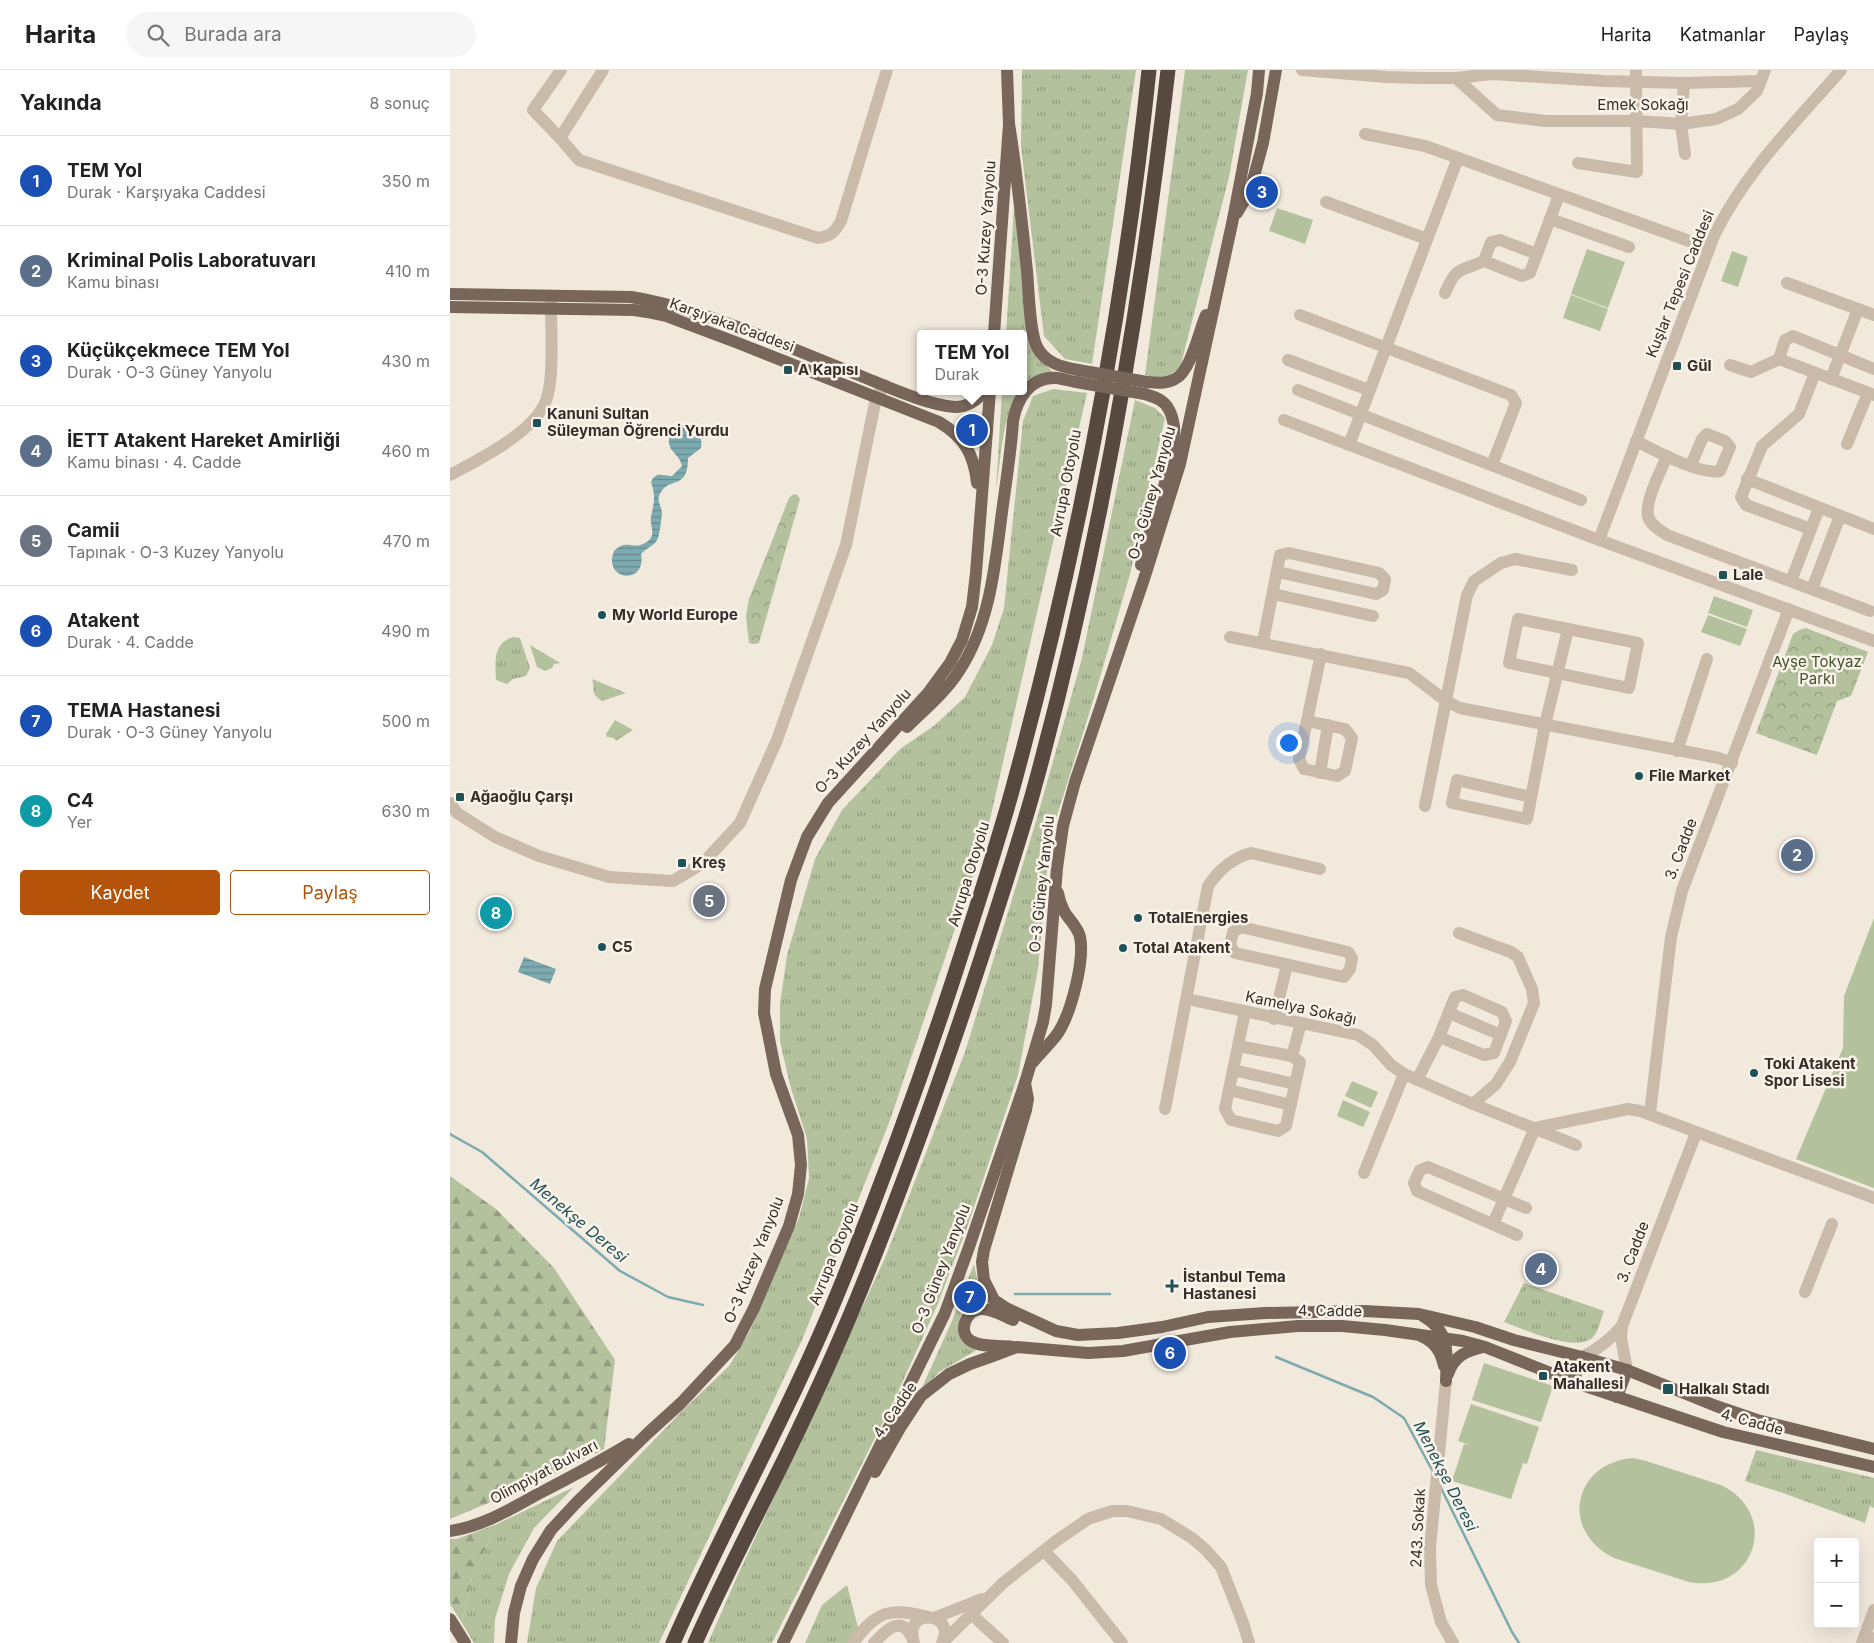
<!DOCTYPE html>
<html lang="tr">
<meta charset="utf-8">
<style>
:root{--surface:#fff;--page:#f6f6f6;--text:#222;--muted:#767676;--line:#e0e0e0;--accent:#b45309}
body{margin:0;font-family:Inter,sans-serif;background:var(--page);color:var(--text)}
.controls{position:absolute;right:15px;bottom:15px;display:grid;overflow:hidden;border-radius:5px;box-shadow:0 5px 20px #0002}
.controls button{width:45px;height:45px;display:grid;place-items:center;padding:0;border:0;border-bottom:1px solid var(--line);background:var(--surface);color:var(--text);font:25px sans-serif}
.you{position:absolute;left:838px;top:672px;width:18px;height:18px;margin:-12px;border:4px solid #fff;border-radius:50%;background:#1a73e8;box-shadow:0 0 0 8px #1a73e833}
.badge{display:grid;place-items:center;width:32px;height:32px;border-radius:50%;background:var(--accent);color:#fff;font-size:16px;font-weight:700}
.pin{position:absolute;translate:-50% -50%;border:2px solid #fff;box-shadow:0 1px 5px #0006}
.popup{position:absolute;left:467px;top:260px;width:110px;height:65px;box-sizing:border-box;display:grid;place-content:center;border-radius:5px;background:var(--surface);filter:drop-shadow(0 1px 4px #0005);font-size:16px;white-space:nowrap;color:var(--muted)}
.popup b{font-size:19px;color:var(--text)}
.popup::after{content:'';position:absolute;left:50%;top:100%;margin-left:-10px;border:10px solid transparent;border-top-color:var(--surface)}
.list{margin:0;padding:0;list-style:none}
h2{display:flex;justify-content:space-between;align-items:center;height:65px;margin:0;padding:0 20px;font-size:21px}
h2 small{font-size:16px;font-weight:400;color:var(--muted)}
.list li{display:grid;grid-template-columns:32px 1fr auto;gap:15px;align-items:center;box-sizing:border-box;height:90px;padding:0 20px;border-top:1px solid var(--line)}
.list b{display:block;font-size:19px;white-space:nowrap}
.list p{margin:0;font-size:16px;white-space:nowrap;color:var(--muted)}
.list em{font-size:16px;font-style:normal;color:var(--muted)}
.actions{display:flex;gap:10px;padding:15px 20px}
.actions a{flex:1;padding:11px 0;border:1px solid var(--accent);border-radius:5px;text-align:center;font-size:18px;color:var(--accent)}
.actions .main{background:var(--accent);color:#fff}
.icon{flex:none;width:28px;height:28px;fill:none;stroke:currentColor;stroke-width:2;stroke-linecap:round;stroke-linejoin:round}
.map{position:relative;flex:none;width:1424px;height:1573px;overflow:hidden}
header{display:flex;align-items:center;gap:30px;box-sizing:border-box;height:70px;padding:0 25px;background:var(--surface);border-bottom:1px solid var(--line)}
header strong{font-size:24px}
nav{display:flex;gap:28px;margin-inline-start:auto;font-size:18px}
.search{width:350px;height:45px;background:var(--page);display:flex;align-items:center;gap:12px;box-sizing:border-box;padding:0 18px;border-radius:28px;color:var(--muted);font-size:19px}
main{display:flex}
aside{flex:1;background:var(--surface)}
.map>svg:first-child{display:block}
.grass{fill:url(#grass-tufts)}
.forest{fill:url(#forest-firs)}
.park{fill:url(#park-crowns)}
.garden{fill:#b3c19d}
.water{fill:url(#water-rules)}
.lines{fill:none;stroke-linecap:round;stroke-linejoin:round}
.stream{stroke:#7caaaf;stroke-width:2.5}
.minor{stroke:#cabaa9;stroke-width:12}
.major{stroke:#79665a;stroke-width:12}
.highway{stroke:#584940;stroke-width:15}
.major-bridge{stroke:#79665a;stroke-width:12}
.poi-dot{fill:#1f5258;stroke:#faf3e9;stroke-width:2}
.labels{text-anchor:middle;stroke-width:5;stroke-linejoin:round;paint-order:stroke}
.street-label{font-size:15px;fill:#372e29;stroke:#faf3e9}
.poi-label{font-size:15px;font-weight:bold;fill:#372e29;stroke:#faf3e9;text-anchor:start}
.park-label{font-size:15px;fill:#44552d;stroke:#faf3e9}
.water-label{font-size:16px;font-style:italic;fill:#1f5258;stroke:#faf3e9}
</style>
<header>
<strong>Harita</strong>
<div class="search"><svg class="icon" aria-label="search" viewBox="0 0 24 24"><circle cx="10" cy="10" r="6"/><path d="M15 15l6 6"/></svg>Burada ara</div>
<nav><a>Harita</a><a>Katmanlar</a><a>Paylaş</a></nav>
</header>
<main>
<aside>
<h2>Yakında<small>8 sonuç</small></h2>
<ul class="list">
<li><span class="badge" style="background:#1a4fb4">1</span><div><b>TEM Yol</b><p>Durak · Karşıyaka Caddesi</p></div><em>350 m</em></li>
<li><span class="badge" style="background:#5c6f8a">2</span><div><b>Kriminal Polis Laboratuvarı</b><p>Kamu binası</p></div><em>410 m</em></li>
<li><span class="badge" style="background:#1a4fb4">3</span><div><b>Küçükçekmece TEM Yol</b><p>Durak · O-3 Güney Yanyolu</p></div><em>430 m</em></li>
<li><span class="badge" style="background:#5c6f8a">4</span><div><b>İETT Atakent Hareket Amirliği</b><p>Kamu binası · 4. Cadde</p></div><em>460 m</em></li>
<li><span class="badge" style="background:#6b7280">5</span><div><b>Camii</b><p>Tapınak · O-3 Kuzey Yanyolu</p></div><em>470 m</em></li>
<li><span class="badge" style="background:#1a4fb4">6</span><div><b>Atakent</b><p>Durak · 4. Cadde</p></div><em>490 m</em></li>
<li><span class="badge" style="background:#1a4fb4">7</span><div><b>TEMA Hastanesi</b><p>Durak · O-3 Güney Yanyolu</p></div><em>500 m</em></li>
<li><span class="badge" style="background:#0f9aa8">8</span><div><b>C4</b><p>Yer</p></div><em>630 m</em></li>
</ul>
<div class="actions"><a class="main">Kaydet</a><a>Paylaş</a></div>
</aside>
<div class="map">
<svg width="1424" height="1573" viewBox="0 0 1424 1573">
<defs>
<pattern id="grass-tufts" width="24" height="20" patternUnits="userSpaceOnUse" patternTransform="scale(1.25)"><rect width="24" height="20" fill="#b3c19d"/><path d="M3 7l-1-3M5 7V3M7 7l1-3M15 17l-1-3M17 17v-4M19 17l1-3" fill="none" stroke="#929d80"/></pattern>
<pattern id="forest-firs" width="22" height="20" patternUnits="userSpaceOnUse" patternTransform="scale(1.25)"><rect width="22" height="20" fill="#b3c19d"/><path d="M5 1l3.5 6h-7zM16 11l3.5 6h-7z" fill="#929d80"/></pattern>
<pattern id="park-crowns" width="20" height="18" patternUnits="userSpaceOnUse" patternTransform="scale(1.25)"><rect width="20" height="18" fill="#b3c19d"/><path d="M2 6a3 3 0 1 1 6 0M12 15a3 3 0 1 1 6 0" fill="none" stroke="#929d80"/></pattern>
<pattern id="water-rules" width="6" height="5" patternUnits="userSpaceOnUse" patternTransform="scale(1.25)"><rect width="6" height="5" fill="#7caaaf"/><path d="M0 2.5h6" fill="none" stroke="#668b8e"/></pattern>
</defs>
<rect width="100%" height="100%" fill="#f2e9dd"/>
<g class="grass">
<polygon points="572,0 686,0 642,294 615,289 594,266 571,77"/>
<polygon points="735,0 798,0 779,107 730,298 713,309 695,305"/>
<polygon points="565,121 589,288 603,302 573,314 573,264 556,264"/>
<polygon points="603,319 637,323 536,767 439,1053 352,1270 209,1573 77,1573 86,1518 107,1471 232,1341 279,1296 300,1261 349,1148 359,1108 357,1069 340,1015 330,971 330,934 337,885 365,789 392,740 450,679 485,655 515,627 542,575 554,538 573,351 583,326"/>
<path d="M552,321H568C552,348 551,390 546,421Z"/>
<polygon points="685,330 705,338 715,348 680,504 644,628 600,768 588,899 568,1005 518,1155 487,1236 447,1324 322,1573 258,1573 286,1509 435,1188 515,982 587,748 632,588"/>
<path d="M63,567L70,568L80,598L76,606L63,609L57,614L46,610C45,592 43,573 63,567Z"/>
<polygon points="80,575 110,593 104,594 102,598 95,601 87,597"/>
<path d="M142,609L176,623L152,631C139,622 146,620 142,609Z"/>
<polygon points="165,650 183,660 166,671 164,668 157,667 156,664"/>
<path d="M524,1194L528,1212L541,1233L525,1229L515,1233C507,1255 502,1269 527,1280L489,1302L469,1324L502,1251Z"/>
<path d="M1074,1213L1154,1241C1151,1248 1149,1261 1143,1267C1127,1284 1073,1259 1054,1252Z"/>
<polygon points="1306,1380 1424,1408 1424,1438 1420,1436 1415,1453 1333,1423 1295,1411"/>
<polygon points="124,1417 84,1458 59,1504 45,1549 44,1573 24,1573 12,1553 22,1508 47,1454"/>
<polygon points="397,1515 409,1561 399,1573 355,1573 372,1535"/>
</g>
<g class="forest">
<polygon points="0,1106 46,1139 104,1198 165,1290 154,1379 89,1412 0,1449"/>
<polygon points="47,1454 22,1508 12,1553 0,1534 0,1469 7,1469"/>
</g>
<g class="park">
<polygon points="346,424 350,429 309,573 304,574 299,573 296,546 299,529 339,428 342,425"/>
<polygon points="1356,558 1418,582 1401,626 1387,631 1367,685 1306,663 1343,564 1349,560"/>
</g>
<g class="garden">
<polygon points="827,138 863,150 855,174 819,161"/>
<polygon points="1137,179 1175,192 1158,238 1121,224"/>
<polygon points="1282,181 1298,187 1288,217 1271,211"/>
<polygon points="1121,225 1158,239 1150,261 1113,248"/>
<polygon points="1264,526 1303,540 1297,557 1258,543"/>
<polygon points="1258,545 1297,559 1290,576 1251,562"/>
<polygon points="1424,848 1424,1118 1346,1089 1393,978 1394,926"/>
<polygon points="902,1011 928,1022 921,1038 895,1026"/>
<polygon points="893,1030 920,1042 913,1057 887,1046"/>
<polygon points="1034,1293 1103,1316 1091,1352 1022,1330"/>
<polygon points="1021,1334 1089,1357 1077,1394 1073,1393 1061,1429 1002,1411 1014,1374 1020,1375 1008,1371"/>
<path d="M1183,1388L1196,1391L1271,1415C1331,1444 1305,1524 1239,1512L1164,1488C1109,1461 1123,1393 1183,1388Z"/>
</g>
<g class="water">
<path d="M235,354C247,357 253,365 251,378L238,388C238,420 220,407 211,422C205,430 212,436 212,444C211,451 210,462 208,468C205,476 197,477 191,484C197,516 152,511 164,481C176,469 181,479 193,474C209,467 199,456 201,447C204,432 206,427 201,412C206,401 212,406 222,406L232,396C230,387 225,385 221,379C214,367 225,358 235,354Z"/>
<polygon points="74,887 106,899 100,914 68,902"/>
</g>
<g class="lines">
<g class="stream">
<polyline points="0,1064 32,1082 170,1201 218,1227 253,1235"/>
<polyline points="565,1224 660,1224"/>
<polyline points="826,1287 923,1327 954,1348 982,1400"/>
<polyline points="990,1416 1062,1562 1069,1573"/>
</g>
<g class="minor">
<polyline points="111,0 83,40 110,68 153,0"/>
<polyline points="852,0 936,7 973,8 1006,8 1042,4 1154,11 1234,13 1310,11"/>
<polyline points="1006,8 1047,45 1095,51 1187,51 1231,54 1266,49 1288,39 1307,21 1315,0"/>
<polyline points="1234,13 1231,54 1235,84"/>
<polyline points="915,64 975,76 1259,178"/>
<path d="M110,68L129,90L368,168C381,166 385,162 391,151L437,0"/>
<polyline points="1128,93 1187,102 1186,0"/>
<polyline points="876,132 977,169"/>
<polyline points="1100,149 1179,177"/>
<polyline points="1087,184 1050,170 1041,172 1034,191 1072,206 1080,203 1109,125"/>
<polyline points="1337,213 1424,245"/>
<path d="M995,223C1007,195 1010,202 1034,191"/>
<polyline points="850,245 1061,325 1066,333 1042,395"/>
<polyline points="1329,289 1335,270 1343,266 1424,299"/>
<polyline points="838,290 919,320"/>
<polyline points="1280,295 1301,302 1329,289 1424,325"/>
<polyline points="1381,309 1408,239"/>
<polyline points="848,320 1131,430"/>
<polyline points="834,350 1149,470 1424,571"/>
<path d="M1186,371C1206,381 1249,405 1270,401L1280,377L1275,371L1257,364L1252,369L1241,395"/>
<polyline points="1397,374 1418,323"/>
<polyline points="899,375 1008,88"/>
<path d="M1217,386C1211,401 1195,430 1198,446C1200,455 1210,460 1217,465L1420,541"/>
<path d="M0,405C28,390 80,364 94,335C106,313 100,253 101,226"/>
<polyline points="1297,409 1424,459"/>
<polyline points="1361,459 1296,435 1291,427 1312,376 1349,344 1365,303"/>
<path d="M1149,470L1264,166C1294,103 1346,52 1391,0"/>
<polyline points="1341,511 1369,438"/>
<polyline points="1362,519 1390,446"/>
<polyline points="823,524 923,546"/>
<polygon points="1068,549 1188,573 1179,618 1059,593"/>
<polyline points="780,567 959,603 996,631 1010,638 1269,688 1282,693"/>
<polyline points="813,572 830,485 839,483 929,503 935,509 933,520 926,524 828,502"/>
<polyline points="857,651 895,659 902,668 895,701 887,706 854,699 849,689 871,584"/>
<polyline points="1227,681 1257,589"/>
<polyline points="870,703 878,655"/>
<polyline points="1081,727 1007,710 1002,733 1077,749 1095,655 1118,559"/>
<polyline points="0,733 7,743 45,767 89,786 159,807 223,811 253,793 290,753 327,670 396,475 426,328 435,315"/>
<polyline points="975,736 1017,525 1024,511 1051,493 1065,489 1122,500"/>
<polygon points="791,857 898,882 902,888 900,899 894,907 785,883 780,875 783,862"/>
<polyline points="1009,863 1061,882 1068,887 1082,919 1084,933 1060,992 1046,1014 1023,1034"/>
<polyline points="737,929 908,965 923,975 941,995 954,1004 1023,1034 1126,1075"/>
<polyline points="795,942 775,1039 781,1050 828,1061 836,1056 850,992 842,986 851,953"/>
<polyline points="999,943 1051,965"/>
<polyline points="824,949 837,895"/>
<polyline points="788,976 842,986"/>
<polyline points="783,1000 845,1014"/>
<polyline points="967,1010 989,967 1005,927 1013,925 1052,942 1056,951 1044,983 1034,985 989,967"/>
<polyline points="779,1020 841,1035"/>
<path d="M715,1039L758,816C768,801 783,788 801,783L870,799"/>
<polyline points="1200,1043 1221,867 1232,821 1339,539"/>
<polyline points="1085,1058 1178,1039 1190,1041 1424,1128"/>
<polyline points="914,1103 954,1004"/>
<polyline points="1043,1154 1085,1058"/>
<polyline points="1067,1165 967,1121 964,1113 970,1100 978,1097 1076,1138"/>
<polyline points="1355,1222 1382,1154"/>
<path d="M1132,1287C1149,1279 1160,1270 1172,1256"/>
<polyline points="1177,1300 1171,1268 1172,1256 1246,1063"/>
<polyline points="996,1311 980,1478 981,1515 991,1552 1003,1573"/>
<polyline points="594,1481 622,1510 672,1573"/>
<polyline points="521,1544 553,1573"/>
<polyline points="484,1548 532,1529"/>
<polyline points="493,1572 553,1513 606,1471 638,1449 662,1441 677,1441 711,1449 742,1468 756,1480 771,1497 793,1553 799,1573"/>
<path d="M403,1573C428,1539 440,1538 479,1547"/>
<path d="M424,1573C436,1560 451,1544 462,1568"/>
<path d="M464,1573C452,1536 508,1542 492,1573"/>
<polyline points="1412,1573 1424,1540"/>
<polyline points="1422,1573 1424,1568"/>
</g>
<g class="major">
<path d="M559,54C567,103 572,152 577,201C579,221 579,260 587,277C595,293 612,297 628,300"/>
<polyline points="787,143 800,121 813,73 826,0"/>
<path d="M0,224L181,227C259,240 338,278 411,306C438,317 477,335 505,337C516,337 528,331 533,321"/>
<path d="M0,237L184,240L197,242L216,246L288,273L489,352C514,367 524,384 527,413"/>
<polyline points="544,264 559,54 557,0"/>
<path d="M697,312C707,313 716,314 725,309C741,301 749,261 756,245"/>
<path d="M691,495C701,452 721,408 724,364C725,356 722,344 718,338C713,329 704,327 695,324"/>
<path d="M457,657C475,639 495,623 509,601C540,554 545,496 552,442C556,412 561,382 563,351C567,329 580,306 607,308C613,309 620,311 626,312"/>
<path d="M583,992C591,982 601,973 608,963C621,943 635,890 630,867C628,857 619,850 614,841C611,835 609,829 608,823"/>
<polyline points="575,1013 578,1029 576,1040 534,1180 532,1192 534,1210 544,1230 556,1238 606,1261 628,1265 668,1263 712,1257 758,1247 815,1243 914,1241 969,1244 1025,1257 1064,1270 1132,1287 1177,1300 1266,1336 1307,1350 1424,1379"/>
<path d="M973,1246C1001,1262 997,1283 996,1311"/>
<path d="M971,1266C985,1272 991,1282 994,1296"/>
<path d="M562,1277C549,1275 533,1278 521,1271C507,1262 516,1241 530,1239C542,1238 553,1246 563,1250"/>
<path d="M998,1304C1004,1286 1016,1281 1033,1277"/>
<polyline points="1123,1312 1132,1287"/>
<polyline points="1167,1327 1177,1300"/>
<polyline points="425,1402 450,1358 471,1326 499,1304 520,1294 540,1287 567,1277 638,1283 673,1281 780,1262 848,1256 892,1256 935,1260 1013,1271 1035,1277 1123,1312 1273,1362 1424,1397"/>
<path d="M0,1461C31,1457 61,1439 88,1424C119,1408 149,1392 179,1374"/>
<polyline points="0,1549 15,1573"/>
<polyline points="61,1573 64,1543 71,1516 83,1489 101,1460 127,1432 198,1363 231,1333 285,1275 304,1238 339,1156 348,1124 351,1095 348,1065 326,1004 314,943 315,919 341,810 357,767 378,733 478,623 500,593 512,570 522,537 526,503 540,321"/>
<polyline points="333,1573 495,1243 519,1177 575,1013 593,952 596,935 607,798 613,756 625,712 695,506 730,394 783,149 807,23 809,0"/>
</g>
<g class="highway">
<path d="M223,1573C275,1454 340,1341 389,1220C435,1107 477,992 514,876C532,821 550,766 565,710C628,478 674,239 699,0"/>
<path d="M245,1573C273,1510 305,1449 336,1386C367,1322 397,1256 423,1189C462,1091 497,992 530,892C548,837 566,782 582,726C648,488 690,244 718,0"/>
</g>
<g class="major-bridge">
<polyline points="628,300 697,312"/>
<polyline points="626,312 695,324"/>
</g>
</g>
<g class="poi-dot">
<rect x="1222" y="291" width="10" height="10" rx="2.5"/>
<rect x="333" y="295" width="10" height="10" rx="2.5"/>
<rect x="82" y="348" width="10" height="10" rx="2.5"/>
<rect x="1268" y="500" width="10" height="10" rx="2.5"/>
<circle cx="152" cy="545" r="5"/>
<circle cx="1189" cy="706" r="5"/>
<rect x="5" y="722" width="10" height="10" rx="2.5"/>
<rect x="227" y="788" width="10" height="10" rx="2.5"/>
<circle cx="688" cy="848" r="5"/>
<circle cx="152" cy="877" r="5"/>
<circle cx="673" cy="878" r="5"/>
<circle cx="1304" cy="1003" r="5"/>
<path d="M719.5 1208.5h5v5h5v5h-5v5h-5v-5h-5v-5h5z"/>
<rect x="1088" y="1301" width="10" height="10" rx="2.5"/>
<rect x="1212" y="1313" width="12" height="12" rx="2.5"/>
</g>
<g class="labels">
<g class="street-label">
<text x="1193" y="40">Emek Sokağı</text>
<text transform="translate(536 158) rotate(-86)" y="5">O-3 Kuzey Yanyolu</text>
<text transform="translate(1230 214) rotate(-68)" y="5">Kuşlar Tepesi Caddesi</text>
<text transform="translate(282 255) rotate(20)" y="5">Karşıyaka Caddesi</text>
<text transform="translate(616 413) rotate(-79)" y="5">Avrupa Otoyolu</text>
<text transform="translate(702 423) rotate(-74)" y="5">O-3 Güney Yanyolu</text>
<text transform="translate(413 671) rotate(-48)" y="5">O-3 Kuzey Yanyolu</text>
<text transform="translate(1231 779) rotate(-69)" y="5">3. Cadde</text>
<text transform="translate(519 804) rotate(-73)" y="5">Avrupa Otoyolu</text>
<text transform="translate(592 814) rotate(-84)" y="5">O-3 Güney Yanyolu</text>
<text transform="translate(851 938) rotate(12)" y="5">Kamelya Sokağı</text>
<text transform="translate(1183 1182) rotate(-69)" y="5">3. Cadde</text>
<text transform="translate(384 1184) rotate(-68)" y="5">Avrupa Otoyolu</text>
<text transform="translate(304 1190) rotate(-68)" y="5">O-3 Kuzey Yanyolu</text>
<text transform="translate(491 1199) rotate(-69)" y="5">O-3 Güney Yanyolu</text>
<text transform="translate(880 1241) rotate(1)" y="5">4. Cadde</text>
<text transform="translate(445 1340) rotate(-55)" y="5">4. Cadde</text>
<text transform="translate(1302 1352) rotate(15)" y="5">4. Cadde</text>
<text transform="translate(94 1402) rotate(-28)" y="5">Olimpiyat Bulvarı</text>
<text transform="translate(968 1458) rotate(-87)" y="5">243. Sokak</text>
</g>
<g class="poi-label">
<text x="1237" y="301">Gül</text>
<text x="348" y="305">A Kapısı</text>
<text x="97" y="349">Kanuni Sultan<tspan x="97" dy="17">Süleyman Öğrenci Yurdu</tspan></text>
<text x="1283" y="510">Lale</text>
<text x="162" y="550">My World Europe</text>
<text x="1199" y="711">File Market</text>
<text x="20" y="732">Ağaoğlu Çarşı</text>
<text x="242" y="798">Kreş</text>
<text x="698" y="853">TotalEnergies</text>
<text x="162" y="882">C5</text>
<text x="683" y="883">Total Atakent</text>
<text x="1314" y="999">Toki Atakent<tspan x="1314" dy="17">Spor Lisesi</tspan></text>
<text x="733" y="1212">İstanbul Tema<tspan x="733" dy="17">Hastanesi</tspan></text>
<text x="1103" y="1302">Atakent<tspan x="1103" dy="17">Mahallesi</tspan></text>
<text x="1229" y="1324">Halkalı Stadı</text>
</g>
<g class="park-label">
<text x="1367" y="597">Ayşe Tokyaz<tspan x="1367" dy="17">Parkı</tspan></text>
</g>
<g class="water-label">
<text transform="translate(129 1150) rotate(40)" y="6">Menekşe Deresi</text>
<text transform="translate(996 1406) rotate(63)" y="6">Menekşe Deresi</text>
</g>
</g>
</svg>
<div class="controls">
<button>+</button>
<button>−</button>
</div>
<div class="you"></div>
<div class="pin badge" style="left:522px;top:360px;background:#1a4fb4">1</div>
<div class="popup"><b>TEM Yol</b>Durak</div>
<div class="pin badge" style="left:1347px;top:785px;background:#5c6f8a">2</div>
<div class="pin badge" style="left:812px;top:122px;background:#1a4fb4">3</div>
<div class="pin badge" style="left:1091px;top:1199px;background:#5c6f8a">4</div>
<div class="pin badge" style="left:259px;top:831px;background:#6b7280">5</div>
<div class="pin badge" style="left:720px;top:1283px;background:#1a4fb4">6</div>
<div class="pin badge" style="left:520px;top:1227px;background:#1a4fb4">7</div>
<div class="pin badge" style="left:46px;top:843px;background:#0f9aa8">8</div>
</div>
</main>
